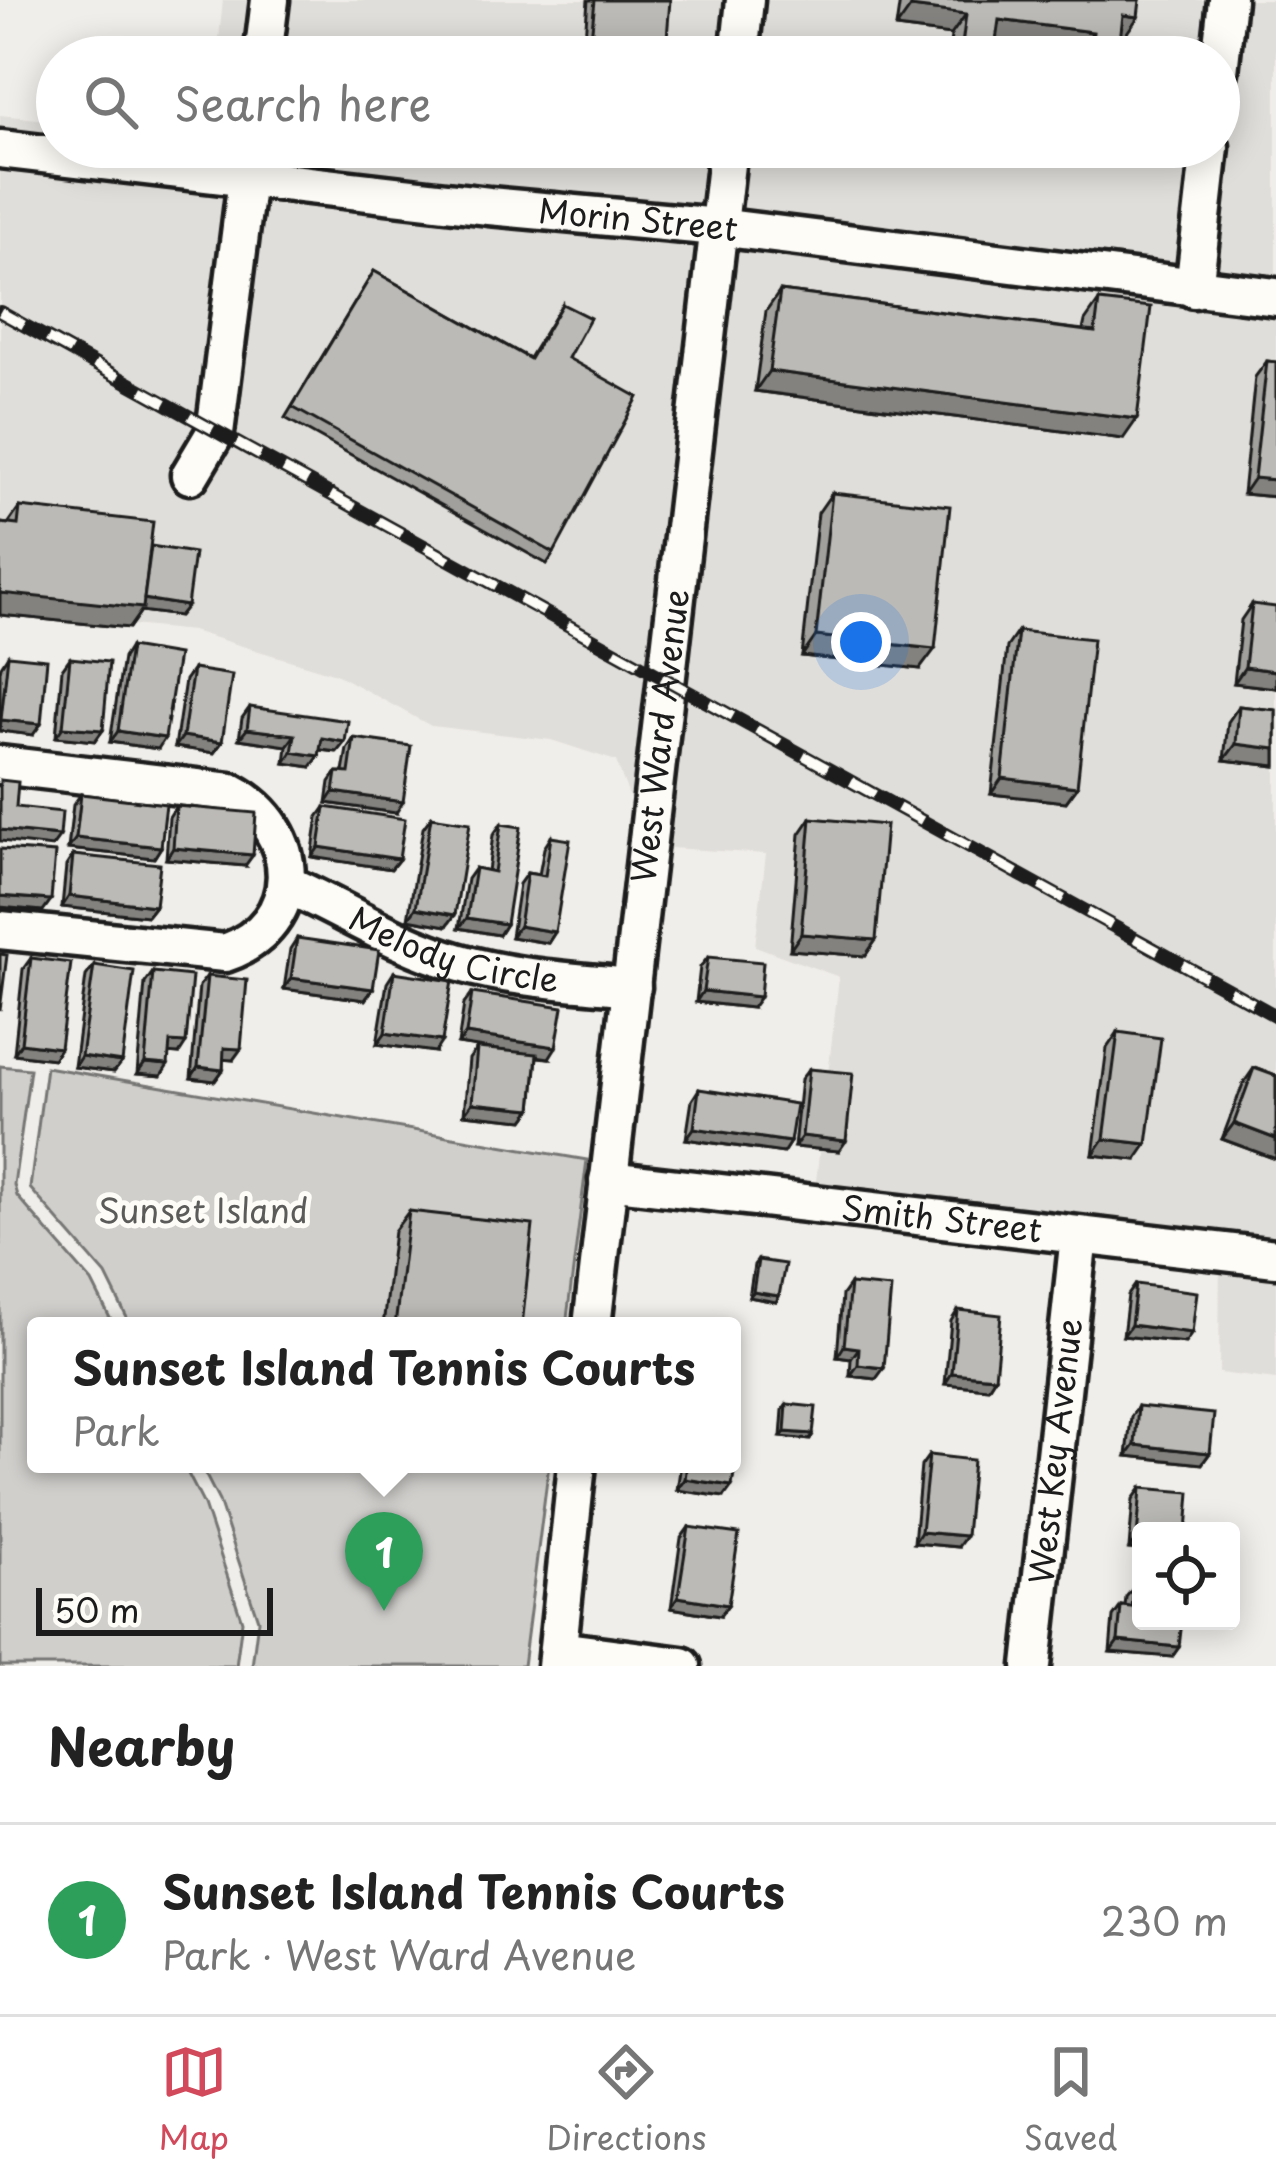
<!DOCTYPE html>
<meta charset="utf-8">
<style>
:root{--surface:#fff;--page:#f2f2f2;--text:#222;--muted:#767676;--line:#e0e0e0;--accent:#d1495b}
body{margin:0;font-family:"Playpen Sans",sans-serif;background:var(--page);color:var(--text)}
.controls{position:absolute;right:36px;bottom:36px;display:grid;overflow:hidden;border-radius:12px;box-shadow:0 6px 30px #0003}
.controls button{width:108px;height:108px;display:grid;place-items:center;padding:0;border:0;border-bottom:3px solid var(--line);background:var(--surface);color:var(--text);font:60px sans-serif}
.scale{position:absolute;left:36px;bottom:30px;width:237px;box-sizing:border-box;padding-left:12px;border:6px solid #1c1c1c;border-top:0;font-size:33px;line-height:42px;white-space:nowrap;color:#1c1c1c;-webkit-text-stroke:9px #fdfcf7;paint-order:stroke}
.you{position:absolute;left:861px;top:642px;width:42px;height:42px;margin:-30px;border:9px solid #fff;border-radius:50%;background:#1a73e8;box-shadow:0 0 0 18px #1a73e833}
.badge{display:grid;place-items:center;width:78px;height:78px;border-radius:50%;background:var(--accent);color:#fff;font-size:39px;font-weight:700}
.pin{position:absolute;translate:-50% -99px;filter:drop-shadow(0 3px 6px #0008)}
.pin::after{content:'';position:absolute;top:63px;width:42px;height:36px;background:inherit;clip-path:polygon(0 0,100% 0,50% 100%)}
.popup{position:absolute;left:27px;top:1317px;width:714px;height:156px;box-sizing:border-box;display:grid;place-content:center;border-radius:12px;background:var(--surface);filter:drop-shadow(0 3px 9px #0005);font-size:39px;white-space:nowrap;color:var(--muted)}
.popup b{font-size:45px;color:var(--text)}
.popup::after{content:'';position:absolute;left:50%;top:100%;margin-left:-24px;border:24px solid transparent;border-top-color:var(--surface)}
.list{margin:0;padding:0;list-style:none}
h2{display:flex;justify-content:space-between;align-items:center;height:156px;margin:0;padding:0 48px;font-size:51px}
h2 small{font-size:39px;font-weight:400;color:var(--muted)}
.list li{display:grid;grid-template-columns:78px 1fr auto;gap:36px;align-items:center;box-sizing:border-box;height:192px;padding:0 48px;border-top:3px solid var(--line)}
.list b{display:block;font-size:45px;white-space:nowrap}
.list p{margin:0;font-size:39px;white-space:nowrap;color:var(--muted)}
.list em{font-size:39px;font-style:normal;color:var(--muted)}
.icon{flex:none;width:66px;height:66px;fill:none;stroke:currentColor;stroke-width:2;stroke-linecap:round;stroke-linejoin:round}
.map{position:relative;flex:none;width:1276px;height:1666px;overflow:hidden}
.search{position:absolute;background:var(--surface);box-shadow:0 6px 30px #0003;left:36px;right:36px;top:36px;height:132px;display:flex;align-items:center;gap:30px;box-sizing:border-box;padding:0 42px;border-radius:66px;color:var(--muted);font-size:45px}
.sheet{height:348px;background:var(--surface)}
nav{display:flex;justify-content:space-around;align-items:center;box-sizing:border-box;height:168px;border-top:3px solid var(--line);background:var(--surface);font-size:33px;color:var(--muted)}
nav a{display:grid;justify-items:center;gap:6px}
nav .on{color:var(--accent)}
.map>svg:first-child{display:block}
.built{fill:#e0deda}
.green{fill:#d0cfcc;stroke:#767674;stroke-width:3}
.lines{fill:none;stroke-linecap:round;stroke-linejoin:round}
.minor-casing{stroke:#1c1c1c;stroke-width:45}
.minor{stroke:#fdfcf7;stroke-width:36}
.rail-casing{stroke:#1c1c1c;stroke-width:14}
.rail{stroke:#fdfcf7;stroke-width:9;stroke-dasharray:27;stroke-linecap:butt}
.wall{fill:#a1a09d;stroke:#1c1c1c;stroke-width:3}
.shaded-wall{fill:#83827f;stroke:#1c1c1c;stroke-width:3}
.building{fill:#bbbab6;stroke:#1c1c1c;stroke-width:3}
.labels{text-anchor:middle;stroke-width:10;stroke-linejoin:round;paint-order:stroke}
.street-label{font-size:33px;fill:#1c1c1c;stroke:#fdfcf7}
.park-label{font-size:33px;fill:#5b5b5a;stroke:#fdfcf7}
</style>
<div class="map">
<svg width="1276" height="1666" viewBox="0 0 1276 1666">
<rect width="100%" height="100%" fill="#f0eeea"/>
<filter id="ink" filterUnits="userSpaceOnUse"><feTurbulence type="fractalNoise" baseFrequency=".00833" numOctaves="2"/><feDisplacementMap in="SourceGraphic" scale="24" xChannelSelector="R" yChannelSelector="G"/><feConvolveMatrix kernelMatrix="1 2 1 2 8 2 1 2 1" color-interpolation-filters="sRGB"/></filter>
<g filter="url(#ink)">
<polygon class="built" points="223,0 1276,0 1276,1380 1219,1373 1220,1245 815,1190 839,977 755,946 766,854 638,846 632,804 616,761 551,740 431,726 336,674 192,631 0,612 0,115 57,121 57,147 1219,147 1219,57 217,57"/>
<g class="green">
<polygon points="0,1066 30,1069 14,1185 17,1196 92,1282 114,1326 36,1326 36,1464 183,1464 204,1505 242,1621 236,1666 0,1666"/>
<polygon points="46,1067 587,1160 566,1326 131,1326 106,1275 30,1188"/>
<polygon points="200,1464 549,1464 523,1666 252,1666 258,1620 219,1501"/>
</g>
<g class="lines">
<g class="minor-casing">
<g id="minor">
<polyline points="263,57 270,0"/>
<polyline points="739,57 745,0"/>
<polyline points="1219,72 1227,0"/>
<path id="s1" d="M0,149L489,206L718,227L1276,297"/>
<polyline points="1194,289 1210,147"/>
<polyline points="190,475 215,433 251,147"/>
<path d="M0,765L231,792C304,830 306,925 225,953L0,930"/>
<path id="s2" d="M288,885C344,910 398,945 457,962C513,979 573,981 632,987"/>
<path id="s3" d="M608,1180L1276,1258"/>
<path id="s4" d="M592,1326L728,147"/>
<polyline points="558,1650 682,1666"/>
<polyline points="556,1666 577,1464"/>
<path id="s5" d="M1032,1666L1079,1236"/>
</g>
</g>
<use href="#minor" class="minor"/>
<g class="rail-casing">
<polyline id="rail" points="0,312 1276,1016"/>
</g>
<use href="#rail" class="rail"/>
</g>
<g class="wall">
<polygon points="588,0 670,0 659,49 613,45 608,52 584,50"/>
<polygon points="900,0 1140,0 1124,37 1121,37 1118,57 1078,57 1078,52 1027,46 1026,57 949,57 951,35 896,28"/>
<polygon points="374,271 529,358 562,304 568,358 554,553 547,564 285,418"/>
<polygon points="780,291 1083,330 1085,321 1099,301 1123,439 755,391 766,311"/>
<polygon points="1267,361 1276,362 1276,497 1243,494 1255,377"/>
<polygon points="832,493 920,669 802,656 818,513"/>
<polygon points="20,507 150,547 187,606 179,616 141,611 129,628 0,615 0,523 8,524"/>
<polygon points="1252,604 1276,688 1234,683 1241,620"/>
<polygon points="1018,631 1077,787 1066,802 991,794 1007,647"/>
<polygon points="130,647 158,749 110,742 123,658"/>
<polygon points="8,655 33,735 0,731 0,671 1,666"/>
<polygon points="70,658 103,730 95,741 56,737 62,669"/>
<polygon points="193,669 222,742 214,753 175,747 185,680"/>
<polygon points="1239,706 1276,710 1276,766 1224,760 1228,722"/>
<polygon points="250,707 337,752 320,750 311,767 285,763 287,746 239,739 242,718"/>
<polygon points="354,738 396,813 327,803 330,782 337,772 343,772 347,749"/>
<polygon points="81,794 161,847 154,858 68,849 73,805"/>
<polygon points="176,806 245,866 166,859 169,817"/>
<polygon points="325,807 399,859 391,869 312,857 318,817"/>
<polygon points="431,817 447,926 408,919 423,828"/>
<polygon points="811,818 876,940 865,956 790,950 800,834"/>
<polygon points="501,824 506,924 499,935 459,928 467,879 475,868 488,871 493,835"/>
<polygon points="551,837 555,932 548,943 511,937 519,884 527,873 539,875 544,848"/>
<polygon points="73,855 155,906 147,916 62,907 66,866"/>
<polygon points="297,938 373,989 365,1000 284,989 290,949"/>
<polygon points="708,957 752,1008 696,1002 700,967"/>
<polygon points="31,958 60,1048 53,1059 14,1054 23,969"/>
<polygon points="94,965 122,1062 114,1072 74,1067 86,976"/>
<polygon points="153,972 179,1054 169,1053 161,1076 137,1074 145,983"/>
<polygon points="394,972 435,1052 377,1044 387,983"/>
<polygon points="207,976 233,1060 223,1059 223,1070 215,1081 191,1078 199,986"/>
<polygon points="472,993 549,1058 537,1057 532,1109 524,1120 464,1114 469,1059 477,1048 490,1049 458,1044 464,1004"/>
<polygon points="1118,1032 1136,1160 1093,1155 1107,1048"/>
<polygon points="1254,1068 1276,1076 1276,1159 1222,1139 1243,1084"/>
<polygon points="809,1069 839,1151 794,1147 801,1079"/>
<polygon points="699,1089 790,1142 783,1153 686,1139 692,1100"/>
<polygon points="409,1211 522,1326 383,1326 394,1231"/>
<polygon points="758,1260 779,1296 776,1302 749,1297 754,1265"/>
<polygon points="850,1284 876,1379 850,1376 851,1359 837,1357 842,1295"/>
<polygon points="1136,1284 1192,1333 1185,1343 1123,1336 1128,1295"/>
<polygon points="958,1310 995,1377 988,1388 945,1384 951,1321"/>
<polygon points="787,1404 813,1434 810,1440 781,1437 783,1410"/>
<polygon points="1138,1406 1210,1453 1202,1464 1127,1456 1131,1417"/>
<polygon points="929,1455 958,1547 914,1543 921,1466"/>
<polygon points="681,1464 732,1464 724,1497 677,1490"/>
<polygon points="1141,1488 1141,1550 1129,1549 1133,1499"/>
<polygon points="689,1527 720,1616 671,1608 681,1538"/>
<polygon points="1134,1587 1179,1647 1172,1657 1110,1652 1113,1617 1121,1606 1125,1607 1126,1597"/>
</g>
<g class="shaded-wall">
<polygon points="911,7 966,14 951,35 896,28"/>
<polygon points="1123,15 1138,17 1124,37 1109,36"/>
<polygon points="999,20 1093,32 1078,52 985,41"/>
<polygon points="617,34 667,38 659,49 613,45 608,52 584,50 591,39"/>
<polygon points="961,53 995,57 958,57"/>
<polygon points="769,371 1137,419 1123,439 755,391"/>
<polygon points="1254,478 1276,480 1276,497 1243,494"/>
<polygon points="0,593 143,599 187,606 179,616 141,611 129,628 0,615"/>
<polygon points="816,636 935,649 920,669 802,656"/>
<polygon points="1245,667 1276,671 1276,688 1234,683"/>
<polygon points="1,720 41,724 33,735 0,731"/>
<polygon points="63,727 103,730 95,741 56,737"/>
<polygon points="247,729 295,735 287,746 239,739"/>
<polygon points="118,731 165,738 158,749 110,742"/>
<polygon points="183,736 222,742 214,753 175,747"/>
<polygon points="322,738 345,742 337,752 314,749"/>
<polygon points="1236,744 1276,749 1276,766 1224,760"/>
<polygon points="292,752 319,756 311,767 285,763"/>
<polygon points="1002,778 1077,787 1066,802 991,794"/>
<polygon points="334,792 403,802 396,813 327,803"/>
<polygon points="0,830 60,836 52,847 0,841"/>
<polygon points="76,838 161,847 154,858 68,849"/>
<polygon points="319,847 399,859 391,869 312,857"/>
<polygon points="173,848 253,855 245,866 166,859"/>
<polygon points="0,896 51,900 43,911 0,907"/>
<polygon points="69,896 155,906 147,916 62,907"/>
<polygon points="416,908 455,915 447,926 408,919"/>
<polygon points="467,918 506,924 499,935 459,928"/>
<polygon points="519,926 555,932 548,943 511,937"/>
<polygon points="801,934 876,940 865,956 790,950"/>
<polygon points="291,978 373,989 365,1000 284,989"/>
<polygon points="703,991 760,997 752,1008 696,1002"/>
<polygon points="385,1033 442,1041 435,1052 377,1044"/>
<polygon points="466,1034 556,1047 549,1058 458,1044"/>
<polygon points="170,1042 186,1043 179,1054 163,1053"/>
<polygon points="21,1043 60,1048 53,1059 14,1054"/>
<polygon points="224,1048 241,1049 233,1060 217,1059"/>
<polygon points="81,1056 122,1062 114,1072 74,1067"/>
<polygon points="145,1063 168,1065 161,1076 137,1074"/>
<polygon points="198,1067 223,1070 215,1081 191,1078"/>
<polygon points="472,1103 532,1109 524,1120 464,1114"/>
<polygon points="1234,1123 1276,1139 1276,1159 1222,1139"/>
<polygon points="694,1128 790,1142 783,1153 686,1139"/>
<polygon points="802,1136 846,1141 839,1151 794,1147"/>
<polygon points="1104,1139 1147,1144 1136,1160 1093,1155"/>
<polygon points="753,1292 779,1296 776,1302 749,1297"/>
<polygon points="1131,1325 1192,1333 1185,1343 1123,1336"/>
<polygon points="844,1346 859,1348 851,1359 837,1357"/>
<polygon points="858,1365 884,1368 876,1379 850,1376"/>
<polygon points="952,1373 995,1377 988,1388 945,1384"/>
<polygon points="785,1432 813,1434 810,1440 781,1437"/>
<polygon points="1135,1445 1210,1453 1202,1464 1127,1456"/>
<polygon points="685,1479 732,1486 724,1497 677,1490"/>
<polygon points="921,1532 966,1536 958,1547 914,1543"/>
<polygon points="1137,1538 1141,1538 1141,1550 1129,1549"/>
<polygon points="678,1597 728,1605 720,1616 671,1608"/>
<polygon points="1118,1641 1179,1647 1172,1657 1110,1652"/>
</g>
<g class="building">
<polygon points="595,0 670,0 667,38 617,34 616,41 591,39"/>
<polygon points="912,0 1140,0 1138,17 1123,15 1118,57 1090,57 1093,32 999,20 996,41 1027,45 1026,57 995,57 961,53 966,14 911,7"/>
<polygon points="374,271 530,359 562,304 590,318 568,358 638,397 554,553 292,407"/>
<polygon points="780,291 1095,332 1099,301 1151,307 1137,419 769,371"/>
<polygon points="1267,361 1276,362 1276,480 1254,478"/>
<polygon points="832,493 950,506 935,649 816,636"/>
<polygon points="20,507 153,522 143,608 0,593 0,523 18,525"/>
<polygon points="151,546 194,553 187,606 144,599"/>
<polygon points="1252,604 1276,607 1276,671 1245,667"/>
<polygon points="1018,631 1093,639 1077,787 1002,778"/>
<polygon points="130,647 178,655 165,738 118,731"/>
<polygon points="8,655 47,659 41,724 1,720"/>
<polygon points="70,658 109,662 103,730 63,727"/>
<polygon points="193,669 232,675 222,742 183,736"/>
<polygon points="1239,706 1276,710 1276,749 1236,744"/>
<polygon points="250,707 348,721 345,742 322,738 319,756 292,752 295,735 247,729"/>
<polygon points="354,738 411,746 403,802 334,792 337,772 349,773"/>
<polygon points="0,780 18,782 16,807 62,812 60,836 0,830"/>
<polygon points="81,794 166,804 161,847 76,838"/>
<polygon points="176,806 256,813 253,855 173,848"/>
<polygon points="325,807 405,819 399,859 319,847"/>
<polygon points="431,817 470,823 455,915 416,908"/>
<polygon points="811,818 886,825 876,940 801,934"/>
<polygon points="501,824 521,827 506,924 467,918 475,868 494,872"/>
<polygon points="551,837 570,840 555,932 519,926 527,873 545,876"/>
<polygon points="0,849 55,853 51,900 0,896"/>
<polygon points="73,855 160,864 155,906 69,896"/>
<polygon points="297,938 379,950 373,989 291,978"/>
<polygon points="0,954 7,955 0,1010"/>
<polygon points="708,957 763,962 760,997 703,991"/>
<polygon points="31,958 71,963 60,1048 21,1043"/>
<polygon points="94,965 134,971 122,1062 81,1056"/>
<polygon points="153,972 192,976 186,1043 170,1042 168,1065 145,1063"/>
<polygon points="394,972 452,981 442,1041 385,1033"/>
<polygon points="207,976 247,980 241,1049 224,1048 223,1070 198,1067"/>
<polygon points="472,993 563,1007 556,1047 466,1034"/>
<polygon points="1118,1032 1161,1038 1147,1144 1104,1139"/>
<polygon points="477,1048 537,1054 532,1109 472,1103"/>
<polygon points="1254,1068 1276,1076 1276,1139 1234,1123"/>
<polygon points="809,1069 853,1073 846,1141 802,1136"/>
<polygon points="699,1089 796,1104 790,1142 694,1128"/>
<polygon points="409,1211 533,1225 522,1326 395,1326"/>
<polygon points="758,1260 785,1264 779,1296 753,1292"/>
<polygon points="850,1284 891,1288 884,1368 858,1365 859,1348 844,1346"/>
<polygon points="1136,1284 1197,1292 1192,1333 1131,1325"/>
<polygon points="958,1310 1001,1315 995,1377 952,1373"/>
<polygon points="787,1404 816,1407 813,1434 785,1432"/>
<polygon points="1138,1406 1214,1414 1210,1453 1135,1445"/>
<polygon points="732,1446 738,1447 732,1486 685,1479 687,1464 732,1464"/>
<polygon points="929,1455 973,1460 966,1536 921,1532"/>
<polygon points="1141,1488 1190,1492 1187,1531 1141,1531 1141,1538 1137,1538"/>
<polygon points="689,1527 739,1534 728,1605 678,1597"/>
<polygon points="1134,1587 1141,1587 1141,1621 1182,1621 1179,1647 1118,1641 1121,1606 1132,1607"/>
</g>
</g>
<g class="labels">
<g class="street-label">
<text dy="12" stroke="none"><textPath href="#s1" startOffset="642">Morin Street</textPath></text>
<text dy="12" stroke="none"><textPath href="#s4" startOffset="594">West Ward Avenue</textPath></text>
<text dy="12" stroke="none"><textPath href="#s2" startOffset="180">Melody Circle</textPath></text>
<text dy="12" stroke="none"><textPath href="#s3" startOffset="336">Smith Street</textPath></text>
<text dy="12" stroke="none"><textPath href="#s5" startOffset="216">West Key Avenue</textPath></text>
</g>
<g class="park-label">
<text x="203" y="1223">Sunset Island</text>
</g>
</g>
</svg>
<div class="controls">
<button><svg class="icon" aria-label="locate" viewBox="0 0 24 24"><circle cx="12" cy="12" r="6"/><path d="M12 2v4M12 18v4M2 12h4M18 12h4"/></svg></button>
</div>
<div class="scale">50 m</div>
<div class="you"></div>
<div class="pin badge" style="left:384px;top:1611px;background:#2e9e5b">1</div>
<div class="popup"><b>Sunset Island Tennis Courts</b>Park</div>
<div class="search"><svg class="icon" aria-label="search" viewBox="0 0 24 24"><circle cx="10" cy="10" r="6"/><path d="M15 15l6 6"/></svg>Search here</div>
</div>
<section class="sheet">
<h2>Nearby<small></small></h2>
<ul class="list">
<li><span class="badge" style="background:#2e9e5b">1</span><div><b>Sunset Island Tennis Courts</b><p>Park · West Ward Avenue</p></div><em>230 m</em></li>
</ul>
</section>
<nav>
<a class="on"><svg class="icon" aria-label="map" viewBox="0 0 24 24"><path d="M3 6l6-2 6 2 6-2v14l-6 2-6-2-6 2zM9 4v14M15 6v14"/></svg>Map</a>
<a><svg class="icon" aria-label="directions" viewBox="0 0 24 24"><path d="M12 3l9 9-9 9-9-9zM9 14v-3h6M13 9l2 2-2 2"/></svg>Directions</a>
<a><svg class="icon" aria-label="saved" viewBox="0 0 24 24"><path d="M7 4h10v16l-5-4-5 4z"/></svg>Saved</a>
</nav>
